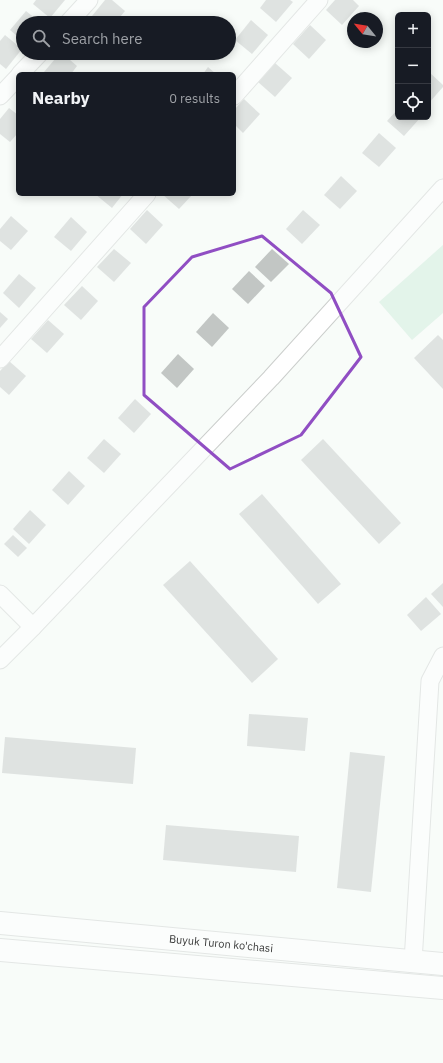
<!DOCTYPE html>
<meta charset="utf-8">
<style>
:root{--surface:#171b24;--page:#242831;--text:#f1f3f6;--muted:#9ea1a6;--line:#363941}
body{margin:0;font-family:"IBM Plex Sans",sans-serif;background:var(--page);color:var(--text)}
.controls{position:absolute;right:12px;top:12px;display:grid;overflow:hidden;border-radius:6px;box-shadow:0 2px 10px #0003}
.controls button{width:36px;height:36px;display:grid;place-items:center;padding:0;border:0;border-bottom:1px solid var(--line);background:var(--surface);color:var(--text);font:20px sans-serif}
.compass{position:absolute;left:347px;top:12px;width:36px;height:36px;border-radius:50%;background:var(--surface);box-shadow:0 2px 10px #0003;rotate:300deg}
.list{margin:0;padding:0;list-style:none}
h2{display:flex;justify-content:space-between;align-items:center;height:52px;margin:0;padding:0 16px;font-size:17px}
h2 small{font-size:13px;font-weight:400;color:var(--muted)}
.icon{flex:none;width:22px;height:22px;fill:none;stroke:currentColor;stroke-width:2;stroke-linecap:round;stroke-linejoin:round}
.map{position:relative;flex:none;width:443px;height:1063px;overflow:hidden}
.search{position:absolute;background:var(--surface);box-shadow:0 2px 10px #0003;left:16px;top:16px;width:220px;height:44px;display:flex;align-items:center;gap:10px;box-sizing:border-box;padding:0 14px;border-radius:22px;color:var(--muted);font-size:15px}
.panel{position:absolute;background:var(--surface);box-shadow:0 2px 10px #0003;left:16px;top:72px;width:220px;height:124px;border-radius:6px}
.map>svg:first-child{display:block}
.green{fill:#cbead7}
.building{fill:#c2c6c4}
.lines{fill:none;stroke-linecap:round;stroke-linejoin:round}
.minor-casing{stroke:#cbcecc;stroke-width:19}
.primary-casing{stroke:#cbcecc;stroke-width:24}
.minor{stroke:#fff;stroke-width:17}
.primary{stroke:#fff;stroke-width:22}
.marked{fill:none;stroke:#904ec3;stroke-width:3;stroke-linejoin:round}
.labels{text-anchor:middle;stroke-width:3;stroke-linejoin:round;paint-order:stroke}
.street-label{font-size:11px;fill:#383938;stroke:#fff}
</style>
<div class="map">
<svg width="443" height="1063" viewBox="0 0 443 1063">
<rect width="100%" height="100%" fill="#f8fcf9"/>
<polygon class="green" points="443,245 443,313 412,340 379,302"/>
<g class="building">
<polygon points="36,0 65,0 50,18 33,4"/>
<polygon points="105,0 112,0 125,11 115,23 99,23 92,16"/>
<polygon points="266,0 290,0 293,2 276,22 260,8"/>
<polygon points="335,0 353,0 359,6 342,25 326,10"/>
<polygon points="26,11 41,23 23,23 23,41 10,30"/>
<polygon points="251,20 268,35 252,54 235,40"/>
<polygon points="310,25 326,40 309,59 293,44"/>
<polygon points="5,35 22,49 6,69 0,64 0,41"/>
<polygon points="60,53 62,53 77,66 71,74 47,74 44,72"/>
<polygon points="275,63 292,78 275,97 258,82"/>
<polygon points="208,67 216,74 203,74"/>
<polygon points="428,71 443,85 443,87 428,104"/>
<polygon points="244,99 260,114 243,133 234,124 234,110"/>
<polygon points="9,108 18,115 18,133 10,142 0,134 0,119"/>
<polygon points="398,109 398,117 421,117 404,136 387,121"/>
<polygon points="379,133 396,148 379,167 362,153"/>
<polygon points="341,176 357,191 340,209 324,195"/>
<polygon points="95,194 123,194 112,208"/>
<polygon points="162,194 193,194 179,209"/>
<polygon points="147,210 163,225 146,244 130,229"/>
<polygon points="303,210 320,225 302,244 286,229"/>
<polygon points="11,216 28,231 11,250 0,241 0,229"/>
<polygon points="71,217 87,232 71,251 54,237"/>
<polygon points="114,249 131,263 114,282 97,267"/>
<polygon points="272,249 289,264 271,282 255,267"/>
<polygon points="249,271 265,286 248,304 232,289"/>
<polygon points="19,274 36,288 19,308 3,293"/>
<polygon points="82,286 98,301 81,320 64,305"/>
<polygon points="0,312 8,319 0,328"/>
<polygon points="213,313 229,328 212,347 196,332"/>
<polygon points="48,320 64,334 47,353 31,339"/>
<polygon points="438,335 443,340 443,389 414,358"/>
<polygon points="178,354 194,369 177,388 161,373"/>
<polygon points="9,361 26,376 9,395 0,387 0,371"/>
<polygon points="135,399 151,414 134,433 118,418"/>
<polygon points="104,439 121,454 104,473 87,458"/>
<polygon points="323,439 401,523 379,544 301,460"/>
<polygon points="69,471 85,486 68,505 52,490"/>
<polygon points="262,494 341,584 318,604 239,514"/>
<polygon points="30,510 46,525 29,544 13,529"/>
<polygon points="13,535 27,548 18,557 4,544"/>
<polygon points="190,561 278,659 252,683 163,585"/>
<polygon points="443,583 443,607 431,594"/>
<polygon points="426,597 441,614 421,631 407,615"/>
<polygon points="249,714 308,718 305,751 247,746"/>
<polygon points="5,737 136,748 133,784 2,773"/>
<polygon points="350,752 385,756 371,892 337,888"/>
<polygon points="166,825 299,836 296,872 163,860"/>
</g>
<g class="lines">
<g class="minor-casing">
<g id="minor">
<polyline points="68,23 89,0"/>
<polyline points="20,74 40,53"/>
<polyline points="0,96 18,77"/>
<polyline points="234,96 319,0"/>
<polyline points="0,359 147,194"/>
<polyline points="0,594 33,627"/>
<polyline points="0,660 33,627 271,378 443,188"/>
<polyline points="413,962 430,681 443,656"/>
</g>
</g>
<g class="primary-casing">
<g id="primary">
<path id="s1" d="M0,923L443,964"/>
<polyline points="0,950 443,988"/>
</g>
</g>
<use href="#minor" class="minor"/>
<use href="#primary" class="primary"/>
</g>
<path d="M0 0H443V1063H0ZM262,236L331,293L361,357L301,435L230,469L144,395V307L192,257Z" fill="#f8fcf9" fill-opacity=".55" fill-rule="evenodd"/>
<path class="marked" d="M262,236L331,293L361,357L301,435L230,469L144,395V307L192,257Z"/>
<g class="labels">
<g class="street-label">
<text dy="4" stroke="none"><textPath href="#s1" startOffset="222">Buyuk Turon ko'chasi</textPath></text>
</g>
</g>
</svg>
<div class="controls">
<button>+</button>
<button>−</button>
<button><svg class="icon" aria-label="locate" viewBox="0 0 24 24"><circle cx="12" cy="12" r="6"/><path d="M12 2v4M12 18v4M2 12h4M18 12h4"/></svg></button>
</div>
<svg class="compass" viewBox="-18 -18 36 36"><path d="M0-13l5 13h-10z" fill="#e53935"/><path d="M0 13l5-13h-10z" fill="#9ea1a6"/></svg>
<div class="search"><svg class="icon" aria-label="search" viewBox="0 0 24 24"><circle cx="10" cy="10" r="6"/><path d="M15 15l6 6"/></svg>Search here</div>
<section class="panel">
<h2>Nearby<small>0 results</small></h2>
<ul class="list">
</ul>
</section>
</div>
